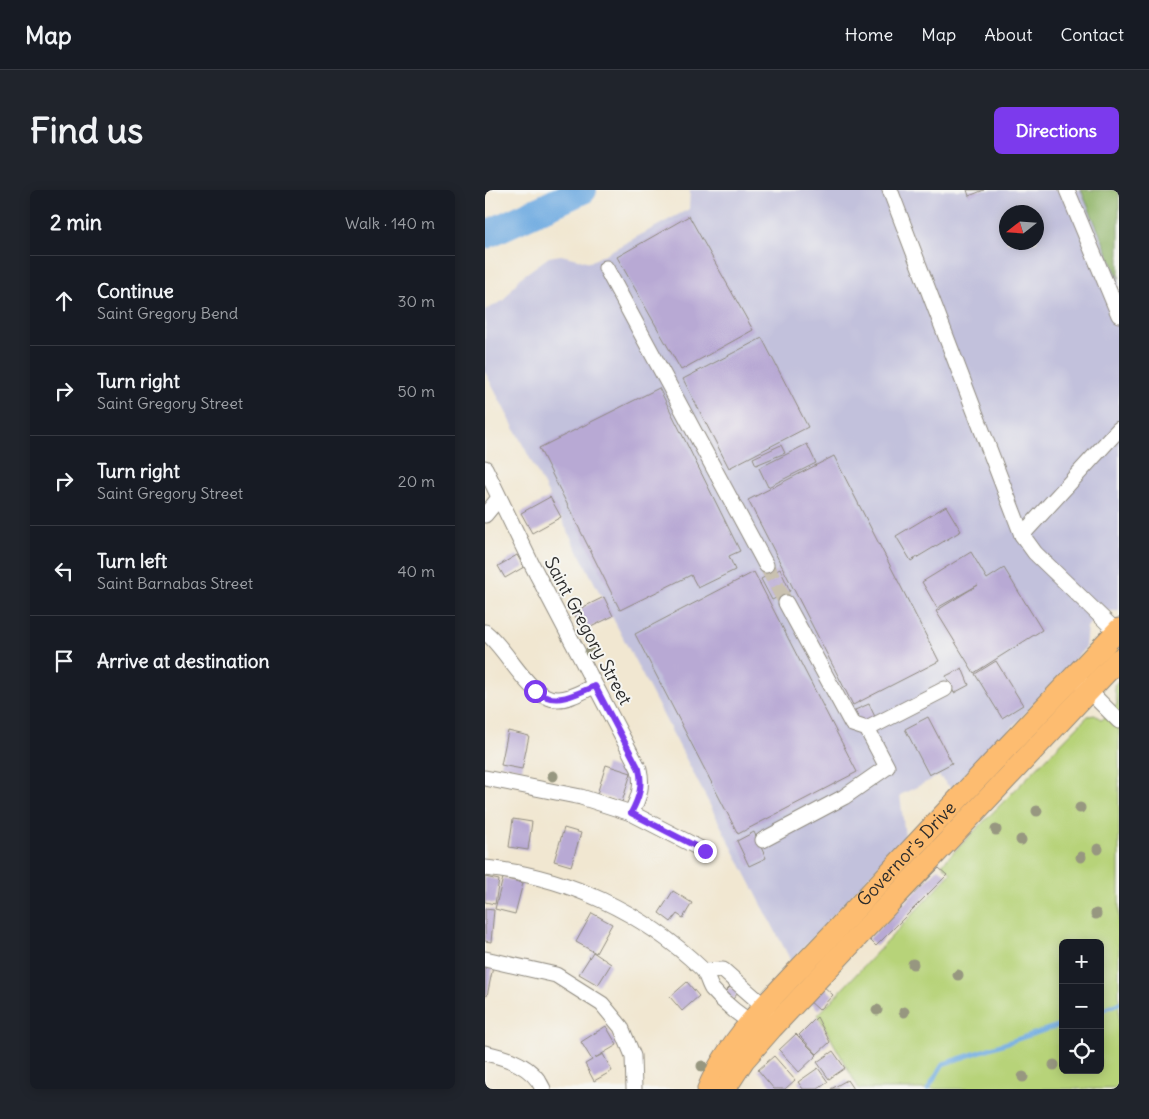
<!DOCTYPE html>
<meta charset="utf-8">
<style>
:root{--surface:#171b24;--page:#20242c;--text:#f1f3f6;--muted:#9ea1a6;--line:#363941;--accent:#7c3aed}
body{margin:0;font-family:Delius,sans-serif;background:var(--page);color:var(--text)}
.controls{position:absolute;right:15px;bottom:15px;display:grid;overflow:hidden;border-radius:8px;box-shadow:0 2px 12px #0003}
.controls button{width:45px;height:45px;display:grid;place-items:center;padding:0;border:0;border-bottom:1px solid var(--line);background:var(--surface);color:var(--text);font:25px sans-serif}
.compass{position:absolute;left:514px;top:15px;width:45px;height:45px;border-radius:50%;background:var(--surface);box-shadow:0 2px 12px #0003;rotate:253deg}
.stop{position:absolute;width:15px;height:15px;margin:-11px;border:4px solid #7c3aed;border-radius:50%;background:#fff}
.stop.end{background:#7c3aed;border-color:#fff;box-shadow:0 1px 5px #0008}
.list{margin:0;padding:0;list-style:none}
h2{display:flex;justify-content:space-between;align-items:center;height:65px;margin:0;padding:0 20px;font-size:21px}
h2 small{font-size:16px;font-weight:400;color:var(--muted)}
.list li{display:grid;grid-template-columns:32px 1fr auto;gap:15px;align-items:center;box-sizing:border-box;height:90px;padding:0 20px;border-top:1px solid var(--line)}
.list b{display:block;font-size:19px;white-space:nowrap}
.list p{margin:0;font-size:16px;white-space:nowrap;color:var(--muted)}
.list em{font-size:16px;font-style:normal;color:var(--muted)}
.icon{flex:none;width:28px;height:28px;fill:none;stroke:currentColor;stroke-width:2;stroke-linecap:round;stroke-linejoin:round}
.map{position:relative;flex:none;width:634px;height:899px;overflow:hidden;border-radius:8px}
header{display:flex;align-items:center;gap:30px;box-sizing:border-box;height:70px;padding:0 25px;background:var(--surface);border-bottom:1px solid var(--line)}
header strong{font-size:24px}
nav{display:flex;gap:28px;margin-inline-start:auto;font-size:18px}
.intro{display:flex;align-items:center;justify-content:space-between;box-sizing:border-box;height:120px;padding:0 30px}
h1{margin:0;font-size:35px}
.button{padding:12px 22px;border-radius:8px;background:var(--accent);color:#fff;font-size:18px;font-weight:700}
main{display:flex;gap:30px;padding:0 30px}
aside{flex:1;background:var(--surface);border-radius:8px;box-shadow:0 2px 12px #0003}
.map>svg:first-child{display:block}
.industrial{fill:#c2c1dc;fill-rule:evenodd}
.green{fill:#b7d379;stroke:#717f52;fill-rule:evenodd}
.forest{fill:#91b569;stroke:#5e704a}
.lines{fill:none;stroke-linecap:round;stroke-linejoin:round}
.stream{stroke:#70abe1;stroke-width:4.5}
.river{stroke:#70abe1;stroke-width:28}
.building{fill:#b8a9d4}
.minor-tunnel{stroke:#c9c1b0;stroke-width:15;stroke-dasharray:15 8;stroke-linecap:butt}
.minor-casing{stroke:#8e897e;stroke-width:17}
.highway-casing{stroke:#8e897e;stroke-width:23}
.minor{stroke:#fff;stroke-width:15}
.highway{stroke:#fdbc6f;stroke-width:21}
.tree{fill:#979780}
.route{stroke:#7c3aed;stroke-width:6}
.labels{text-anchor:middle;stroke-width:4;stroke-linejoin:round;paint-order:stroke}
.street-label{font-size:18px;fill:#2b2b2b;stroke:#f6f6f2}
</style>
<header>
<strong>Map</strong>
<nav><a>Home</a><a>Map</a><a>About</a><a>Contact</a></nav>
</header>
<div class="intro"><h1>Find us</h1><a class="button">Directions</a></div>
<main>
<aside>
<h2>2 min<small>Walk · 140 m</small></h2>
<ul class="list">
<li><svg class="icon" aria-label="ahead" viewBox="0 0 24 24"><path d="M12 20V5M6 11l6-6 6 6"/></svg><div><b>Continue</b><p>Saint Gregory Bend</p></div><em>30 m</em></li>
<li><svg class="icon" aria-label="right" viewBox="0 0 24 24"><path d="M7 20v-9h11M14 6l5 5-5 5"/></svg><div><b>Turn right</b><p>Saint Gregory Street</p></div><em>50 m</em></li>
<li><svg class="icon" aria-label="right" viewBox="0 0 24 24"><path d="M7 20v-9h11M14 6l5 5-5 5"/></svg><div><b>Turn right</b><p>Saint Gregory Street</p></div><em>20 m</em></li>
<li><svg class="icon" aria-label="left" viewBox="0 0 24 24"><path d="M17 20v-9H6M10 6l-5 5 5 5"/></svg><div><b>Turn left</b><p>Saint Barnabas Street</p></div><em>40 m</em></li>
<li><svg class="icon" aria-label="arrive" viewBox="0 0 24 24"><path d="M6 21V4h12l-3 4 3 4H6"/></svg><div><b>Arrive at destination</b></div></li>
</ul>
</aside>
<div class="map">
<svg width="634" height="899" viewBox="0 0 634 899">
<rect width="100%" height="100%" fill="#f6f6f2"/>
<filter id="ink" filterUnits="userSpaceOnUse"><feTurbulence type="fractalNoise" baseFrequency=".02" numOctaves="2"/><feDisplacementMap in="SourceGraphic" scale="10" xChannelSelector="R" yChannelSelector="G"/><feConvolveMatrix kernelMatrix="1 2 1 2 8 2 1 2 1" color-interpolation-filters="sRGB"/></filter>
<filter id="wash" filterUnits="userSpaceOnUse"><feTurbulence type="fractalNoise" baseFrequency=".0096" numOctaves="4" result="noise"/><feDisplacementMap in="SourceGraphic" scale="20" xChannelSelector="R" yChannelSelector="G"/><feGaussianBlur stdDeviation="1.12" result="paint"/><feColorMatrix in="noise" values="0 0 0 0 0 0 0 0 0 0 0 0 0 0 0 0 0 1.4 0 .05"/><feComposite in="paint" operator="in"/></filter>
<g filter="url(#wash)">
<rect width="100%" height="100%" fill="#f1e7d1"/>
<path class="industrial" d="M205,0H596L634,89V421H619L602,437L600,458L520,545L466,598L454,586L415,605L420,647L306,771L0,182V120L18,111L35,88L64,67L76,65L105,72L204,19ZM522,22H552V52H522Z"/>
<path class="green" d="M634,490V899H374L333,825L466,683L457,674L603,526L610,525L617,530L632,514L629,495ZM578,753H615V880H578Z"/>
<polygon class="forest" points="596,0 634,0 634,89"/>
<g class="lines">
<g class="stream">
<polyline points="615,821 634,813"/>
<polyline points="443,899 458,874 578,834"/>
</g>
<polyline class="river" points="0,45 98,0"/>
</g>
<g id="blocks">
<g class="building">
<polygon points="482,0 499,0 484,6"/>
<polygon points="204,26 268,140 196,180 132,67"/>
<polygon points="277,148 323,237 244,278 198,189"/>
<polygon points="174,198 255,361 244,366 250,380 213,398 206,385 135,420 54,258"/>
<polygon points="322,254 331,273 283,297 274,278"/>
<polygon points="296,255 300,263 271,275 268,268"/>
<polygon points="349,266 454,471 368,515 263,310"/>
<polygon points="65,307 76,327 47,343 36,323"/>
<polygon points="461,316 476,341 426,371 411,346"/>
<polygon points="486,362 502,389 519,378 557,440 489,483 451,421 493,395 452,418 437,392"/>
<polygon points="32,365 39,377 20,388 13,376"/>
<polygon points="295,379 305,401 287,410 276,389"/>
<polygon points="269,382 372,582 253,644 150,444"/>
<polygon points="119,407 128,426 98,441 88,422"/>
<polygon points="511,471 538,515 517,528 490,484"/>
<polygon points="477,478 484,495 469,503 461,486"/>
<polygon points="384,514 390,527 376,533 370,520"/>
<polygon points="443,527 467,573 444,585 420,539"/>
<polygon points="23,541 44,546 37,579 16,575"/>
<polygon points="121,575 146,583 137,612 112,604"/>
<polygon points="28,629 47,632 43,660 24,657"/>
<polygon points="79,638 96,643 86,676 69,671"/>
<polygon points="269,642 281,668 264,676 252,651"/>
<polygon points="454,678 462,685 391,756 384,749"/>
<polygon points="0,687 14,690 10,714 0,712"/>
<polygon points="18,688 38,693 30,724 10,719"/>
<polygon points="188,701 207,713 198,728 192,724 186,732 174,723"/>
<polygon points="0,719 9,720 6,752 0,751"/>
<polygon points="107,723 127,734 111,763 91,752"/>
<polygon points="108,762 126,774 113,795 94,784"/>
<polygon points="0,775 8,777 2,806 0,805"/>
<polygon points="202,792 214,806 197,821 185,807"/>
<polygon points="336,794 348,805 334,820 322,809"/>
<polygon points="245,797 253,803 248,809 240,802"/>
<polygon points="332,827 345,852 332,864 314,845"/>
<polygon points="121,836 132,855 110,868 118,864 127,881 109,891 100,874 107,870 96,852"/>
<polygon points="311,844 332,865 314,882 294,860"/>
<polygon points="348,861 360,878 344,889 332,872"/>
<polygon points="289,866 310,890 300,899 289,899 273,880"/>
<polygon points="333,878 343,892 333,899 318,899 313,892"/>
<polygon points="362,890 368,899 346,899"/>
</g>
</g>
</g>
<g filter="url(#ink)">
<use href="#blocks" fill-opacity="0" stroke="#8e897e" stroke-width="1"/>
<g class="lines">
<polyline class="minor-tunnel" points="281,375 301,413"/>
<g class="minor-casing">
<g id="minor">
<polyline points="405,0 537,345 550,363 634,444"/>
<polyline points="582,0 634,125"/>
<polyline points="121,78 281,375"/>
<path d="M0,278L46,373L154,579C158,596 154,608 146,623"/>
<polyline points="0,325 14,308"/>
<polyline points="537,345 634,239"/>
<path d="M0,442C23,459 45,512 74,509C86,509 99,500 110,496"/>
<polyline points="597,494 634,531"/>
<polyline points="382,539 460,499"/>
<polyline points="0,588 96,607 146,623 220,661"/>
<polyline points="278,650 359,607 402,577 382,539 367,534 301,413"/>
<path d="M0,678C81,686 158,722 217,779C222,784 223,793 227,799C238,812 259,831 275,835"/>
<polyline points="0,769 71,785 117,814 136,837 148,866 149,899"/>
<polyline points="219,781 238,780 280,817 283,825"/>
<path d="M0,863C23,868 48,876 58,899"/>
</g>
</g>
<g class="highway-casing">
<g id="highway">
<path id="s1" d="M223,899C246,842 309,786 351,740C444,639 539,539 634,439"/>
<polyline points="240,899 259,870 287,838 634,469"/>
</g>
</g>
<use href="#minor" class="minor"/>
<use href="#highway" class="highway"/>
</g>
<g class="tree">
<circle cx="105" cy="462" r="5.5"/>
<circle cx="68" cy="586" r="5.5"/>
<circle cx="595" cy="618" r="5.5"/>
<circle cx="552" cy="621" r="5.5"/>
<circle cx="511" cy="640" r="5.5"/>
<circle cx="536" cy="650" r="5.5"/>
<circle cx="613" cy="659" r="5.5"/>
<circle cx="596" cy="667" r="5.5"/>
<circle cx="611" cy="724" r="5.5"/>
<circle cx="428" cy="774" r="5.5"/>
<circle cx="473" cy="785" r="5.5"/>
<circle cx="392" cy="820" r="5.5"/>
<circle cx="419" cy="822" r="5.5"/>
<circle cx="569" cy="875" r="5.5"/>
<circle cx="217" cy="876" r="5.5"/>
<circle cx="538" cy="887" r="5.5"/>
</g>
</g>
<g class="lines" filter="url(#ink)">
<path class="route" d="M50,501C70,517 90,504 110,496L154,579C158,596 154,608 146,623L220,661"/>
</g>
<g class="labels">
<g class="street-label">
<text transform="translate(103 441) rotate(62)" y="6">Saint Gregory Street</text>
<text dy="6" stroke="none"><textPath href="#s1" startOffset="309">Governor's Drive</textPath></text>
</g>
</g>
</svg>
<div class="controls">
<button>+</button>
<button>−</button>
<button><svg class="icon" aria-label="locate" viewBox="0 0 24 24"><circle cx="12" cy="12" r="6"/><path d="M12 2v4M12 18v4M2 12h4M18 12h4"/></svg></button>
</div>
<svg class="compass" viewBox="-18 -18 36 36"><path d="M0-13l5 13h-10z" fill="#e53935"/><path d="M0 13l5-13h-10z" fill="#9ea1a6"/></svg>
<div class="stop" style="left:50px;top:501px"></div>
<div class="stop end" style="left:220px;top:661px"></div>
</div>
</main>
